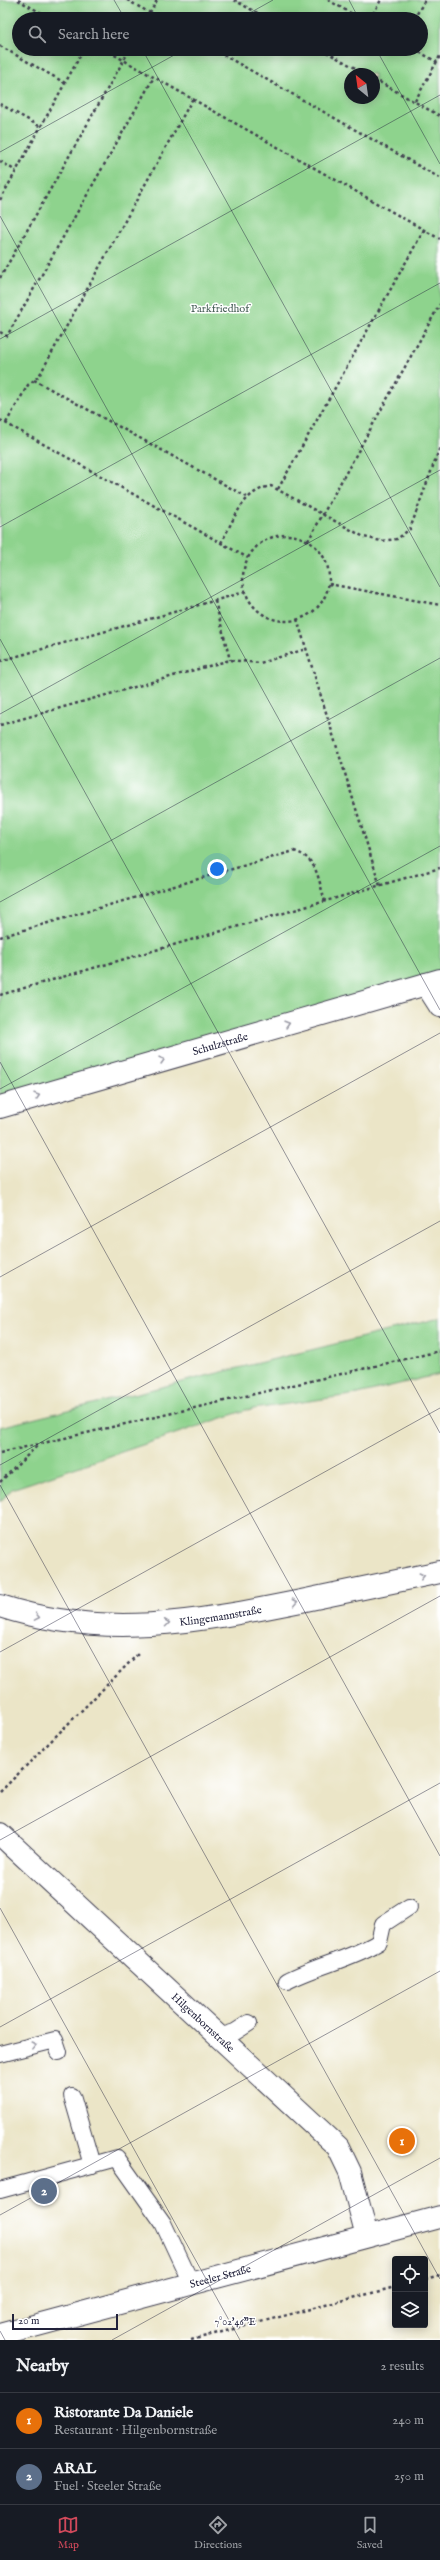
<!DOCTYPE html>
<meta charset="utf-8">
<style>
:root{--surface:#171b24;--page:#20242c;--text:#f1f3f6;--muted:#9ea1a6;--line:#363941;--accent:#d1495b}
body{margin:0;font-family:"IM FELL English",serif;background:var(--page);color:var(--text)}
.controls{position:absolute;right:12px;bottom:12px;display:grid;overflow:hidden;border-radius:4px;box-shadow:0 2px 10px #0003}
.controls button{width:36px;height:36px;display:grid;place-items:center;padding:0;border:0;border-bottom:1px solid var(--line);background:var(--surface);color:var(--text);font:20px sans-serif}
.compass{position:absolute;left:344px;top:68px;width:36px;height:36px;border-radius:50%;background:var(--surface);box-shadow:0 2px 10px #0003;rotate:331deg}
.scale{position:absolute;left:12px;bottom:10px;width:106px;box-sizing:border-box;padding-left:4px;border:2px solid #22223b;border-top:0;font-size:11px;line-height:14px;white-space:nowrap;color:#22223b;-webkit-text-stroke:3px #fff;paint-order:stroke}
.you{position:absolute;left:217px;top:869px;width:14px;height:14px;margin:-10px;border:3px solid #fff;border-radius:50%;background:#1a73e8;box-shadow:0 0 0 6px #1a73e833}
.badge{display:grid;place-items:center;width:26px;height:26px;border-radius:50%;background:var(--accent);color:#fff;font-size:13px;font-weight:700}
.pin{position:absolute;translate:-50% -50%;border:2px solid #fff;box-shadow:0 1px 4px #0006}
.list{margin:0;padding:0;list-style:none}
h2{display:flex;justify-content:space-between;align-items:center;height:52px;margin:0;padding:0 16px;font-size:17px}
h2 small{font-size:13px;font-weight:400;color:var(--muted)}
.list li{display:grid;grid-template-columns:26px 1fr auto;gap:12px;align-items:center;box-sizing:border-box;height:56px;padding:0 16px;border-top:1px solid var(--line)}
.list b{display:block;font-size:15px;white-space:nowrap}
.list p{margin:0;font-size:13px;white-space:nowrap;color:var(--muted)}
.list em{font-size:13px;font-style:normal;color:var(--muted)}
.icon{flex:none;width:22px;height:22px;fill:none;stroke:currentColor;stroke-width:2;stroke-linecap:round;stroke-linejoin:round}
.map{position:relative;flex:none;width:440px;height:2340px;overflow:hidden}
.search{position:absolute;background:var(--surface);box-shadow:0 2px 10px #0003;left:12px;right:12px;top:12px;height:44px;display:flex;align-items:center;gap:10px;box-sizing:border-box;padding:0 14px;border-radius:22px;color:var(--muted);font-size:15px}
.sheet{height:164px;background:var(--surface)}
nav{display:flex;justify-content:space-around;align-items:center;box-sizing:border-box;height:56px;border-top:1px solid var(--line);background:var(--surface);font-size:11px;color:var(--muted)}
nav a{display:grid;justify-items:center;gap:2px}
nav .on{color:var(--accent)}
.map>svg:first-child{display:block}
.green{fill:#8ed38d;stroke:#587a64;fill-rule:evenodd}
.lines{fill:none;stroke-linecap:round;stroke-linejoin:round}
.lane-casing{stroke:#403f50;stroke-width:18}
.street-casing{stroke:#403f50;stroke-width:24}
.secondary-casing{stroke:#403f50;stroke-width:24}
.path{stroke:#403f50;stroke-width:2.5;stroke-dasharray:3 3;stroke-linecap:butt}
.lane{stroke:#fff;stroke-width:16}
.street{stroke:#fff;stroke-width:22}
.secondary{stroke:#fff;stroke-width:22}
.oneway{stroke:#9c9ca7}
.ticks{fill:none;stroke:#22223b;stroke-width:1;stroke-opacity:0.45}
.labels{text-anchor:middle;stroke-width:3;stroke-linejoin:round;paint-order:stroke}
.park-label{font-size:11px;fill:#486058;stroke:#fff}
.street-label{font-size:11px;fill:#22223b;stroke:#fff}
.ticks-label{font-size:10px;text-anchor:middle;fill:#22223b;stroke:#fff;stroke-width:3;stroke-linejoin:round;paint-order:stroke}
</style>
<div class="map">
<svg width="440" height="2340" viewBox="0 0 440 2340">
<rect width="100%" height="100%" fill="#fff"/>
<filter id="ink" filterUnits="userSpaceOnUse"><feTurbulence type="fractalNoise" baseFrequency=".025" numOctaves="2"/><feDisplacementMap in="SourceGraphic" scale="8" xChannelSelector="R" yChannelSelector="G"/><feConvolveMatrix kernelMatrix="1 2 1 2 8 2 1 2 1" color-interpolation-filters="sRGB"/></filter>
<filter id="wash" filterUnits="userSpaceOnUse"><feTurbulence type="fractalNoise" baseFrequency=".012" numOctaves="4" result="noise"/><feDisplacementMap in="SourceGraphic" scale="16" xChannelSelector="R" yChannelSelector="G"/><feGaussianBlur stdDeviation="0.9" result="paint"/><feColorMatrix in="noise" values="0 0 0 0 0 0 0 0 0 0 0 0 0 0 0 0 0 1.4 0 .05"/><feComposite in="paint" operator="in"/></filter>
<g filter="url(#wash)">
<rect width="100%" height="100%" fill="#ebe5c7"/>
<g class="green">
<path d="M0,0H440V979L0,1104ZM19,19H421V49H19ZM350,74H374V98H350Z"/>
<polygon points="440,1318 440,1374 358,1394 246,1410 12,1489 0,1502 0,1427"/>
</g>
</g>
<g filter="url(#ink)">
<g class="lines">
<g class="lane-casing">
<g id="lane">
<path d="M287,1981C316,1966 351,1959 379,1942L383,1924L409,1907"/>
<polyline points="219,2037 235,2032 249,2023"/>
<polyline points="0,2054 55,2040 59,2052"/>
<polyline points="72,2096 92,2165"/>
<polyline points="0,2190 117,2158 163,2223 191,2283"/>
</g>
</g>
<g class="street-casing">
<g id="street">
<polyline points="426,984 440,1006"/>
<path id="s1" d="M0,1107L440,980"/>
<path id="s2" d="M0,1606C104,1640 197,1622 301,1601C347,1591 394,1582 440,1572"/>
<path id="s3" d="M0,1834L338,2147L350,2172L367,2236"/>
</g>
</g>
<g class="secondary-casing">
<g id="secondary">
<path id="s4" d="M0,2335L440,2217"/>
</g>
</g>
<g class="path">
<polyline points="18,0 52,19"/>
<polyline points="127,0 161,19"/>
<polyline points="234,0 268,19"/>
<polyline points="328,0 361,19"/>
<polyline points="147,19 157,0"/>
<polyline points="370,19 381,0"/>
<polyline points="414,19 425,0"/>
<polyline points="0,46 65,83"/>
<polyline points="104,49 440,239"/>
<polyline points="213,49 440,178"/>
<polyline points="321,49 366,74"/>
<polyline points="414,49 437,62"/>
<polyline points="374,79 440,116"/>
<polyline points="415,101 440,56"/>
<polyline points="0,104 41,127"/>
<polyline points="0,161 16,171"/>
<polyline points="0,200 84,49"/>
<polyline points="0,278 130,49"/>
<polyline points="0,332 7,336 154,77"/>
<polyline points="34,380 247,497"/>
<polyline points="0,420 248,558"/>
<polyline points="6,423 28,385 39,376 193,98"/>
<polyline points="278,489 424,230"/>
<circle cx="286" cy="578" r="43"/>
<polyline points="308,541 440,304"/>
<path d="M221,543C234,520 242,491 271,486L364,537L381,541L397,539L410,529L440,447"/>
<polyline points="329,584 440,605"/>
<polyline points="215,601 230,660"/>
<polyline points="297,619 380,886"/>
<polyline points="0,661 245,592"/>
<polyline points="0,725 230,660 260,663 306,649"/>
<path d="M0,937L294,851C318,858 318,880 325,901"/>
<polyline points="0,995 440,868"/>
<polyline points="0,1453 440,1351"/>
<polyline points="0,1482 38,1445"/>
<polyline points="0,1792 138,1654"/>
<polyline points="425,2279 440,2275"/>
<polyline points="191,2340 395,2287"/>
</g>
<use href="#lane" class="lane"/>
<use href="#street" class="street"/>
<use href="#secondary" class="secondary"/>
</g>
<defs><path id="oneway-chevron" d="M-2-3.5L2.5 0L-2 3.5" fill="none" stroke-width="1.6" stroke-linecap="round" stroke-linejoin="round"/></defs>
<g class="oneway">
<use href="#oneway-chevron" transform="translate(287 1024) rotate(-16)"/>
<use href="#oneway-chevron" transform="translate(162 1060) rotate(-16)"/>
<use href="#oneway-chevron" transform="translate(37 1096) rotate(-16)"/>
<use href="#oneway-chevron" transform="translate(422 1576) rotate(-13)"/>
<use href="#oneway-chevron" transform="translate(295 1602) rotate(-12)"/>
<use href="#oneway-chevron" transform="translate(37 1617) rotate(10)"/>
<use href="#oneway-chevron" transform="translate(167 1623) rotate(-7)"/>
<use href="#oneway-chevron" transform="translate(34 2045) rotate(-14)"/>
</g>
</g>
<path class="ticks" d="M114,0L125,19M349,0L359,19M239,19L273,0M142,49L440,587M376,49L440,164M0,152L185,49M0,216L440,1010M0,339L440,95M0,527L440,283M0,639L440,1433M0,714L440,470M0,902L440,658M0,1062L440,1856M0,1089L440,846M0,1277L440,1033M0,1465L440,1221M0,1485L440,2279M0,1652L440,1408M0,1840L440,1596M0,1908L240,2340M0,2027L440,1783M0,2215L440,1971M0,2331L5,2340M112,2340L440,2158"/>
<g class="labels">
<g class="park-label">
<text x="220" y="312">Parkfriedhof</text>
</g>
<g class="street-label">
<text dy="4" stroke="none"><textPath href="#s1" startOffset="229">Schulzstraße</textPath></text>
<text dy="4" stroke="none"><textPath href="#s2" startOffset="223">Klingemannstraße</textPath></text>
<text dy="4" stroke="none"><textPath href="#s3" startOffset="277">Hilgenbornstraße</textPath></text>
<text dy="4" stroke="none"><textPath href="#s4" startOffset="228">Steeler Straße</textPath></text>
</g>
</g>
<g class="ticks-label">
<text x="235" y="2325">7°02'46"E</text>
</g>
</svg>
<div class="controls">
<button><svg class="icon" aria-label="locate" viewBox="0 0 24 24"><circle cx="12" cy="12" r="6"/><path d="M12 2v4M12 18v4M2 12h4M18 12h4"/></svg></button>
<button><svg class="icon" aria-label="layers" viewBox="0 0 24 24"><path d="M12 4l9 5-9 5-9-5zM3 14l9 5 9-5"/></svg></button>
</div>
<svg class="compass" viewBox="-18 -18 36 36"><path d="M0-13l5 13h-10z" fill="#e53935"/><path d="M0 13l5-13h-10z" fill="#9ea1a6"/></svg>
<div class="scale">20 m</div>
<div class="you"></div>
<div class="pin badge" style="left:402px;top:2141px;background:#e8710a">1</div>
<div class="pin badge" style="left:44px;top:2191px;background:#5c6f8a">2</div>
<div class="search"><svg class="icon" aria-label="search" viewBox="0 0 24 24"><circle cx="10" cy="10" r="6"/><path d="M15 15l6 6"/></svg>Search here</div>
</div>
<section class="sheet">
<h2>Nearby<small>2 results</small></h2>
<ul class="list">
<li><span class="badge" style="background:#e8710a">1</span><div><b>Ristorante Da Daniele</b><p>Restaurant · Hilgenbornstraße</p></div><em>240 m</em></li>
<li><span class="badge" style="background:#5c6f8a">2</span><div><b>ARAL</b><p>Fuel · Steeler Straße</p></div><em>250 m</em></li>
</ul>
</section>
<nav>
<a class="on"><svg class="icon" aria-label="map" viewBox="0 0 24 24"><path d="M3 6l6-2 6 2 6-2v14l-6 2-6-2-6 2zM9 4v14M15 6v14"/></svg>Map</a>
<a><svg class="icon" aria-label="directions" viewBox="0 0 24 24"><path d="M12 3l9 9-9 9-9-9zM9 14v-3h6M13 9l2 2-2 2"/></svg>Directions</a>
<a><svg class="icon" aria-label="saved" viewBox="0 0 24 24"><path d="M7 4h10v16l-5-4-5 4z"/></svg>Saved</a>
</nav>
